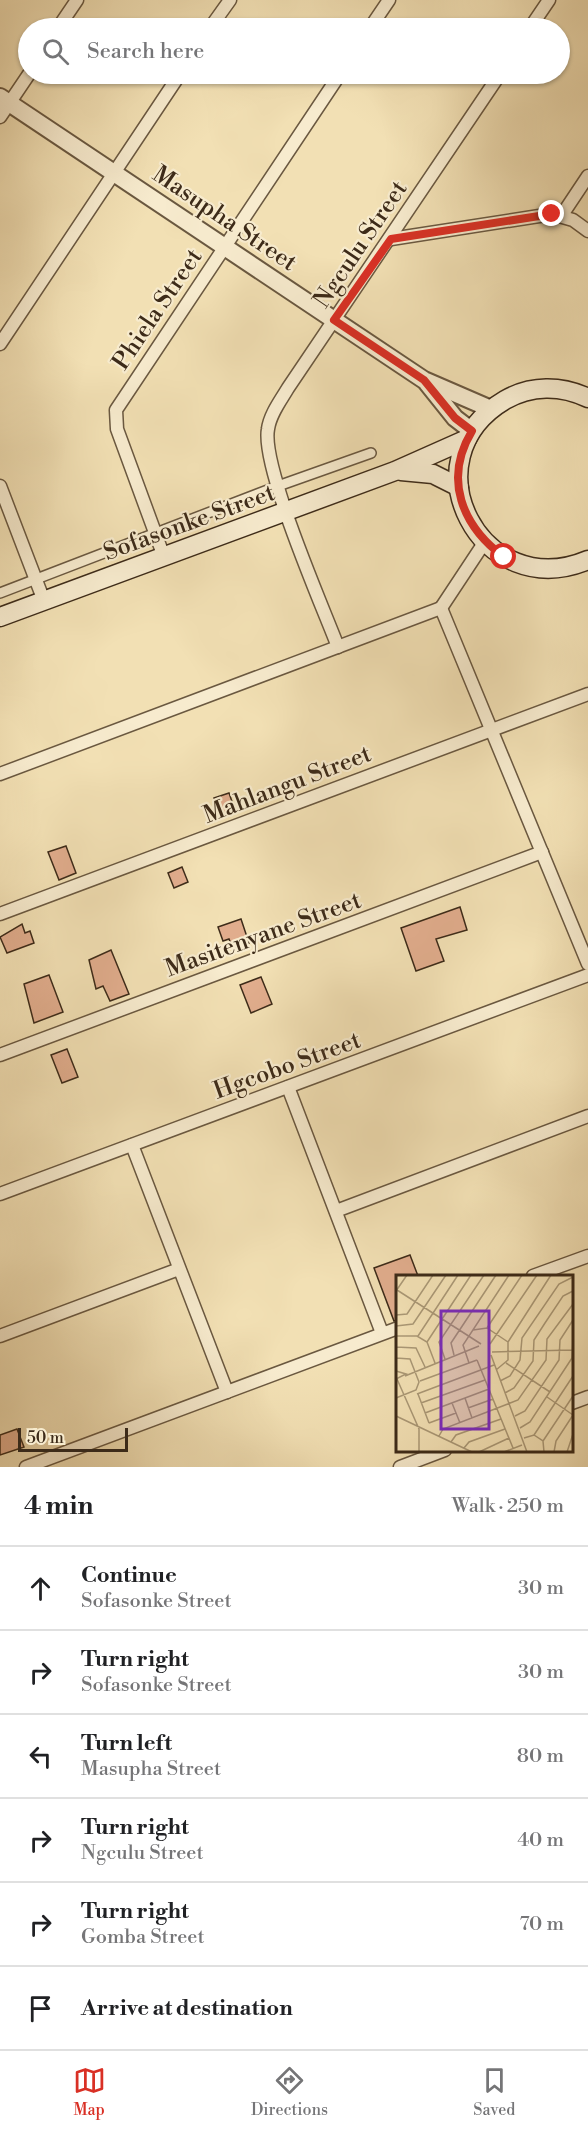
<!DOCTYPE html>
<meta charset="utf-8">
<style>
:root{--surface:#fff;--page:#f2f2f2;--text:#202124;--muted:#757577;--line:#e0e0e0;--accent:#d93025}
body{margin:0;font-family:"Libre Bodoni",serif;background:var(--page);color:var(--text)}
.scale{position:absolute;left:18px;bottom:15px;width:110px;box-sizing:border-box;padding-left:6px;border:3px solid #3d2b19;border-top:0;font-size:16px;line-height:21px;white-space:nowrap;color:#3d2b19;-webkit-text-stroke:4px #f7ebce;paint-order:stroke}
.stop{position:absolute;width:18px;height:18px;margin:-14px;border:4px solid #d93025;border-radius:50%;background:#fff}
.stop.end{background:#d93025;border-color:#fff;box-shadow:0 2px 6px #0008}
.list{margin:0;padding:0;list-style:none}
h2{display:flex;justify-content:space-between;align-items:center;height:78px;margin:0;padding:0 24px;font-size:26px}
h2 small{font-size:20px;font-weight:400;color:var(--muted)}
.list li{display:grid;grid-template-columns:39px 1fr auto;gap:18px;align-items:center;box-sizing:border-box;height:84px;padding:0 24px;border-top:2px solid var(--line)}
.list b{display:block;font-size:22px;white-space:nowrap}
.list p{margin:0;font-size:20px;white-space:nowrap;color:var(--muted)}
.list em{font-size:20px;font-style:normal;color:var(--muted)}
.icon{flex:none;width:33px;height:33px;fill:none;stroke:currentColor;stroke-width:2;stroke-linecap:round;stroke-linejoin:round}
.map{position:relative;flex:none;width:588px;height:1467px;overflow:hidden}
.search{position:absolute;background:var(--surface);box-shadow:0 2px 4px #0004;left:18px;right:18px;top:18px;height:66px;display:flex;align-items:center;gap:15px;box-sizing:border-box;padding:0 21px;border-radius:33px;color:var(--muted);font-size:22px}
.sheet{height:582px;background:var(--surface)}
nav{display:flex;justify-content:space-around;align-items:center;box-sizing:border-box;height:84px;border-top:2px solid var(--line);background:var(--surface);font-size:16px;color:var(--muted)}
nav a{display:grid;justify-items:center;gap:3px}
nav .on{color:var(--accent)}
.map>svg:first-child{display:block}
.building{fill:#e1ad8d;stroke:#3d2b19;stroke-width:1.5}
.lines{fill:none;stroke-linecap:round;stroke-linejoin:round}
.pedestrian-casing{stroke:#6a5840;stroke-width:12}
.minor-casing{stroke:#6a5840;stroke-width:15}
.tertiary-casing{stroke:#6a5840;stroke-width:20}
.secondary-casing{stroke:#3d2b19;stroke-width:21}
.pedestrian{stroke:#f7ebce;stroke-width:9}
.minor{stroke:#f7ebce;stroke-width:12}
.tertiary{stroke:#f7ebce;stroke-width:16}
.secondary{stroke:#f7ebce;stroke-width:18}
.route{stroke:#d93025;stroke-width:8}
.labels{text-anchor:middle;stroke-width:4.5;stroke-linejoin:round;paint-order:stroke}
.street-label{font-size:24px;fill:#3d2b19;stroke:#f7ebce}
.inset-road{fill:none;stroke:#aa9876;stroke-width:1.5}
.view{fill:#7b2cbf;fill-opacity:0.15;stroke:#7b2cbf;stroke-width:3}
.inset-edge{fill:none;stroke:#3d2b19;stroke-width:3}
</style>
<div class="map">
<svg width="588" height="1467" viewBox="0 0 588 1467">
<rect width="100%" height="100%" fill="#f2e0b4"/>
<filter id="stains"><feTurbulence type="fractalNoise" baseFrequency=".00333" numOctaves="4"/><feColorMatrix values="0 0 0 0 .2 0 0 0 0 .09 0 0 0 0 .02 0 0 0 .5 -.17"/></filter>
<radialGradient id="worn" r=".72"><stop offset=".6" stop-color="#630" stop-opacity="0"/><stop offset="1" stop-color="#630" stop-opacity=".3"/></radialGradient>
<g class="building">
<polygon points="229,793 235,810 221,816 214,798"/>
<polygon points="66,846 76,873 59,880 48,852"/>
<polygon points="182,867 188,882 174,888 168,873"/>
<polygon points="460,907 467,930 436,939 444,961 416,971 401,928"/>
<polygon points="241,919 249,943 233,949 229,939 223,941 218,927"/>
<polygon points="22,924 25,933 30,931 34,943 7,953 0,937"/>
<polygon points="111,950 129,994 110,1001 103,986 96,989 89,960"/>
<polygon points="49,975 63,1012 34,1023 24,984"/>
<polygon points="261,977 272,1004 251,1013 240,985"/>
<polygon points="67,1049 78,1077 62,1083 51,1055"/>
<polygon points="410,1255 418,1276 398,1276 398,1320 394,1321 374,1268"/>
<polygon points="17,1429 24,1447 0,1455 0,1435"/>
</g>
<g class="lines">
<g class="pedestrian-casing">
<polyline id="pedestrian" points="0,593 278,486 371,453"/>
</g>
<g class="minor-casing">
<g id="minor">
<polyline points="58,28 77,0"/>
<polyline points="210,28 230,0"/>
<polyline points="370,28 389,0"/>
<polyline points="530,28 549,0"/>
<polyline points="0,117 29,74"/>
<polyline points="562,215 588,176"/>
<polyline points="391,239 552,214 573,220 588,231"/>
<polyline points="0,344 180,74"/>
<polyline points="0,486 44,601"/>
<polyline points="164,557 117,429 116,410 340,74"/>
<polyline points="441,608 588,964"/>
<polyline points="441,608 484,543"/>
<path d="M338,647C322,605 261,466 268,429C270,414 281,400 288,388L500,74"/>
<polyline points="0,774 441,608"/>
<polyline points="0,914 588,694"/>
<polyline points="0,1055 542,852"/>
<polyline points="288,1087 382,1333"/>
<polyline points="132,1145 227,1392"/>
<polyline points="0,1194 588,975"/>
<polyline points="336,1211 588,1116"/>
<polyline points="533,1276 588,1256"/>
<polyline points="0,1336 179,1269"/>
<polyline points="572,1403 588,1397"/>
<polyline points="26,1467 398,1328"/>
<polyline points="400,1467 445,1450"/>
</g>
</g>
<g class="tertiary-casing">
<g id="tertiary">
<polyline points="0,97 424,380 491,409"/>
<polyline points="427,383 455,418 472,431"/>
</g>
</g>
<g class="secondary-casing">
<g id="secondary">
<path d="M588,398C561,385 531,385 505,400C405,459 481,605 588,560"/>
<polyline points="401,471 433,474 459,487"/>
<polyline points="0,617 395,471 467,439"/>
</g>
</g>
<use href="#pedestrian" class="pedestrian"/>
<use href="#minor" class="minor"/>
<use href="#tertiary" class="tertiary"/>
<use href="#secondary" class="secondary"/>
</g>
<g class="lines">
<path class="route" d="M504,557C462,526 443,479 472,431L455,418L424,380L334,320L391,239L552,214"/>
</g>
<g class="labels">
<g class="street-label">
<text transform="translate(225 218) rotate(34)" y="8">Masupha Street</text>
<text transform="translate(360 244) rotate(-56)" y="8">Ngculu Street</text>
<text transform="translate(157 309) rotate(-56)" y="8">Phiela Street</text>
<text transform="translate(189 522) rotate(-20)" y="8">Sofasonke Street</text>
<text transform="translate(287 784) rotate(-21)" y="8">Mahlangu Street</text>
<text transform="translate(263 934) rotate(-20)" y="8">Masitenyane Street</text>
<text transform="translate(287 1065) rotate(-20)" y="8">Hgcobo Street</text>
</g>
</g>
<g transform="translate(396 1275)">
<rect width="177" height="177" fill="#f2e0b4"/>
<path class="inset-road" d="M1,15L85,69M0,16L11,0M0,40L11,39L37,0M0,51L17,49L50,0M91,53L126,0M77,55L91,53L112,67M0,61H21L31,67L39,88M22,61L62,0M0,65V95M31,67L75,0M112,67L155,0M94,69L141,0M0,72L20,73L29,92M96,77L177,75M58,80L55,68L100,0M95,80L131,177M0,83L14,84L23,107L20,115L0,123M176,83L177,64M49,84L43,67L88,0M81,85L117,173M73,88L67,70L113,0M110,88L154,117M100,95L112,85V67M0,96L10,99L0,104M9,101L83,71M1,104L23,154V177M24,106L81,85M104,106L114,101L124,85L126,63L163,9L177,2M109,118L118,113L137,86L138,65L149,48L167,21L177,16M21,119L98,90M22,119L33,148M151,122L177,140M69,123L76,143M25,128L89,105M56,128L64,148M72,133L97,124M29,138L93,114M0,141L76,177M119,141L129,136L163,85L164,65L177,45M33,148L60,138M124,153L134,147L176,83M138,160L177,101M43,161L47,154L122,125L150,85L151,64L177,29M128,163L138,160L147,166L148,177M147,166L177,121M55,167L60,160L105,144M68,173L73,167L109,154M83,177L113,163M108,177L126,170M158,177L160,166L177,140M171,177L177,159"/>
<path class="view" d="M45,36H93V154H45Z"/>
<rect width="177" height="177" class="inset-edge"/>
</g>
<rect width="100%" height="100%" filter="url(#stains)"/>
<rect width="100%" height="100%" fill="url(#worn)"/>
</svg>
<div class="scale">50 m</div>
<div class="stop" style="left:504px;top:557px"></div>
<div class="stop end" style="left:552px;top:214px"></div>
<div class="search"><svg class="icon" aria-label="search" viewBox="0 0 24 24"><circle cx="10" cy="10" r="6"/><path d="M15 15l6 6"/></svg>Search here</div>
</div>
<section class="sheet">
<h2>4 min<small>Walk · 250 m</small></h2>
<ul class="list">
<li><svg class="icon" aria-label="ahead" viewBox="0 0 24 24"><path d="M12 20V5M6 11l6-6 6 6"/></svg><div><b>Continue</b><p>Sofasonke Street</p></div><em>30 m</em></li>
<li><svg class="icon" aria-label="right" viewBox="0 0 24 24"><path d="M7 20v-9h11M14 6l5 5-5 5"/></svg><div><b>Turn right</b><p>Sofasonke Street</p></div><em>30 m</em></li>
<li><svg class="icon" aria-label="left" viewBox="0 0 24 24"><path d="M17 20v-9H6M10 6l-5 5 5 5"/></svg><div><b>Turn left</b><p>Masupha Street</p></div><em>80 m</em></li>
<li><svg class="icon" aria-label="right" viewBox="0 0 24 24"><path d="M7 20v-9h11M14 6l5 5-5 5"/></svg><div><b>Turn right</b><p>Ngculu Street</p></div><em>40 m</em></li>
<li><svg class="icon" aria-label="right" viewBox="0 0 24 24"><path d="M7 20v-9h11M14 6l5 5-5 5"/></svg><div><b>Turn right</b><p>Gomba Street</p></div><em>70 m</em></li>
<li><svg class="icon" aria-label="arrive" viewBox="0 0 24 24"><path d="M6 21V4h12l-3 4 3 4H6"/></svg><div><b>Arrive at destination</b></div></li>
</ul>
</section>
<nav>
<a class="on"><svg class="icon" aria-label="map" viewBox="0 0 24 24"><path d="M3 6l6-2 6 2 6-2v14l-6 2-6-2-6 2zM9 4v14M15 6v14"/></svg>Map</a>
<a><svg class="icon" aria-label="directions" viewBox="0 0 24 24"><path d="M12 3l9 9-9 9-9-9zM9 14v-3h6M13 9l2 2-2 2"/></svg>Directions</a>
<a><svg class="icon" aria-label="saved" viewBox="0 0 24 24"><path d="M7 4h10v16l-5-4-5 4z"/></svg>Saved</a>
</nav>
